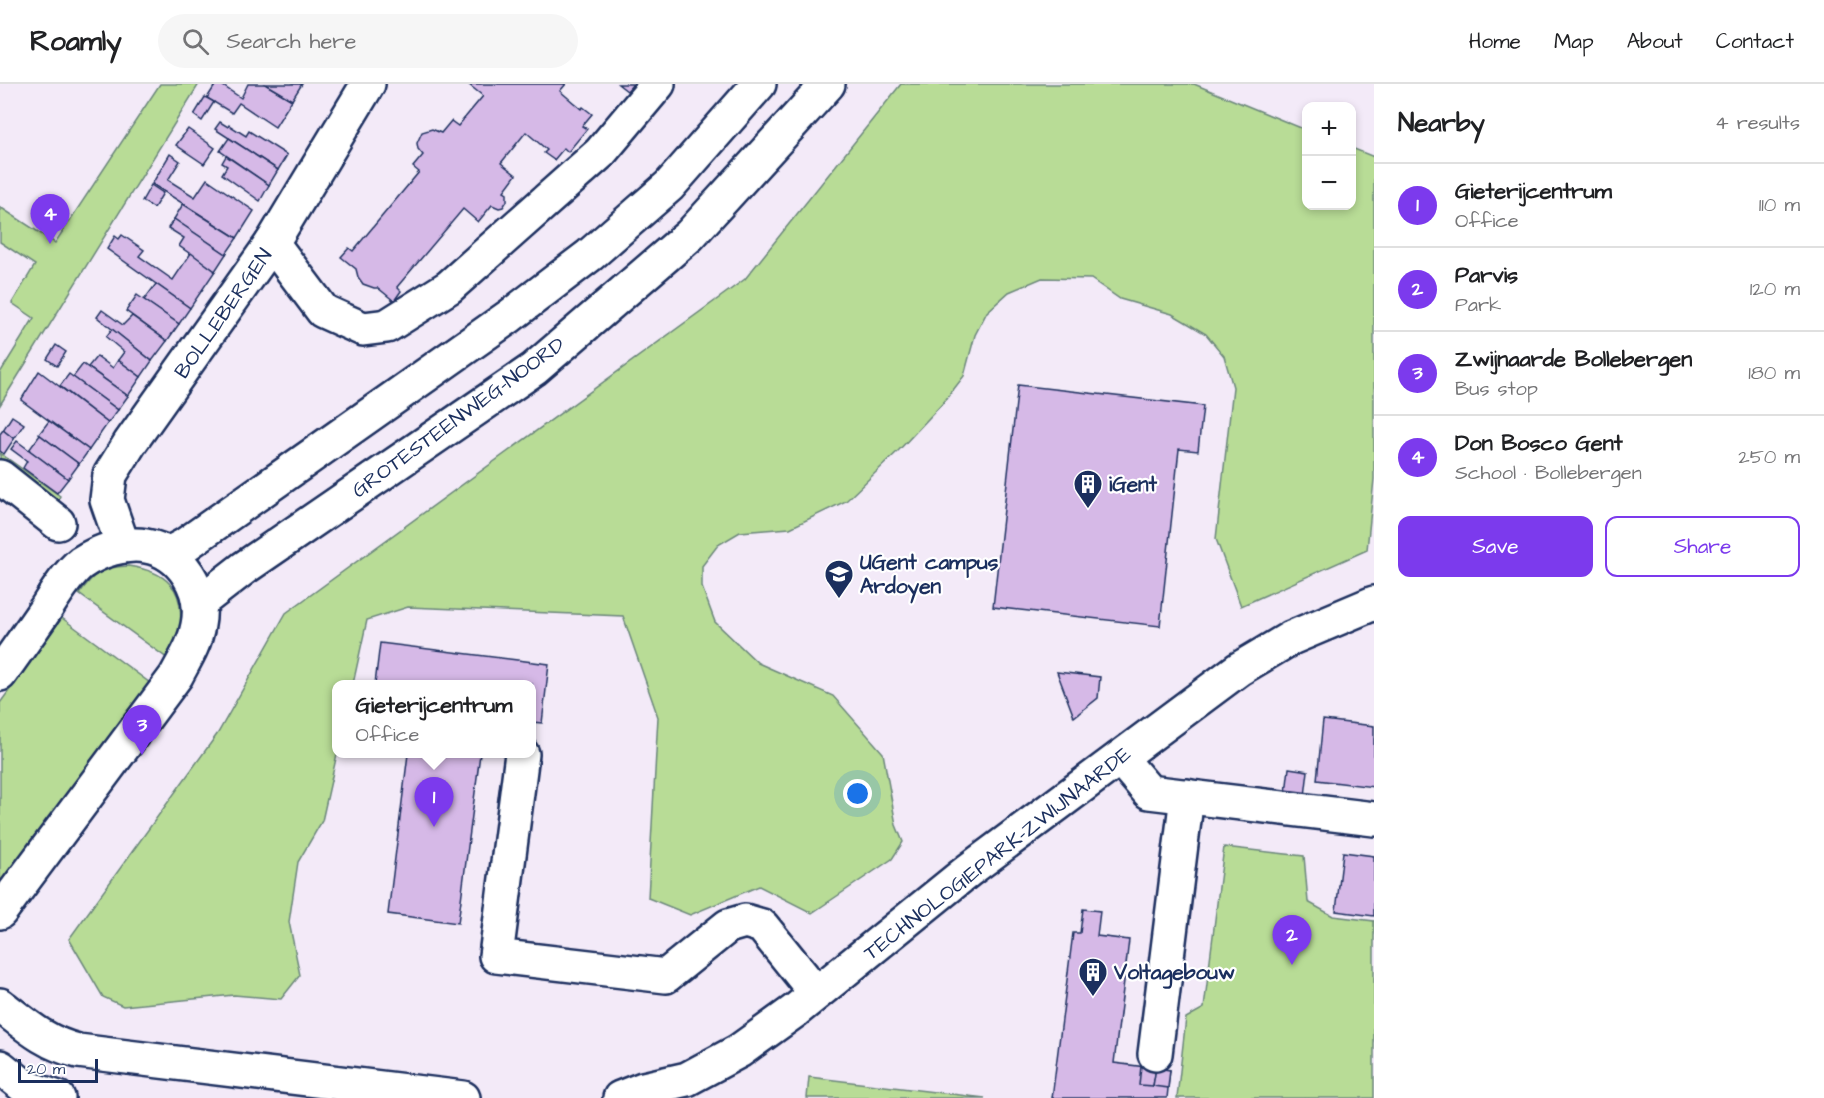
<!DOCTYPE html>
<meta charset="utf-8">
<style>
:root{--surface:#fff;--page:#f6f6f6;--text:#202124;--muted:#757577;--line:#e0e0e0;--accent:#7c3aed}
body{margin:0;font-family:"Architects Daughter",sans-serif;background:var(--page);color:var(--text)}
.controls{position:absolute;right:18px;top:18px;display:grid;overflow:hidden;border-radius:12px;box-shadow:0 3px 9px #0003}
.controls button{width:54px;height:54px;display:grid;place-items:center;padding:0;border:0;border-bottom:2px solid var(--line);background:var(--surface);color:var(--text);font:30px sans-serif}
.scale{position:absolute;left:18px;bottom:15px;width:80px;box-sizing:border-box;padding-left:6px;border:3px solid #1b2f5e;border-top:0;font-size:16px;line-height:21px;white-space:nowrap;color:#1b2f5e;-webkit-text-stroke:4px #fff;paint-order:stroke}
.you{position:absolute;left:858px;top:710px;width:21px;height:21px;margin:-15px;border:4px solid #fff;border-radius:50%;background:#1a73e8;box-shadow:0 0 0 9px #1a73e833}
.badge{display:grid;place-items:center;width:39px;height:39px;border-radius:50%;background:var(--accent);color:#fff;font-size:20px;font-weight:700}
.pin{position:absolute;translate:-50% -50px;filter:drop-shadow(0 2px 3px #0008)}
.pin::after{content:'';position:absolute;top:32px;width:21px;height:18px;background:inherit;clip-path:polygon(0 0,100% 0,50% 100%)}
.popup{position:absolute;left:332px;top:596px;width:204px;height:78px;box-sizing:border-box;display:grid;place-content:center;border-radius:12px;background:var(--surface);filter:drop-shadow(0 2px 4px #0005);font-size:20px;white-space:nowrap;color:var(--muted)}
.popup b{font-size:22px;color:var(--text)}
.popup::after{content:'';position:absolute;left:50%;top:100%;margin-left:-12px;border:12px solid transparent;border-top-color:var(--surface)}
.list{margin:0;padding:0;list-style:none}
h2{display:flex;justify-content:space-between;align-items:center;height:78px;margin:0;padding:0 24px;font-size:26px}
h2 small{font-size:20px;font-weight:400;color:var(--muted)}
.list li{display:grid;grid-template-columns:39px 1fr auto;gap:18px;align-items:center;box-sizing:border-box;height:84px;padding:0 24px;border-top:2px solid var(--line)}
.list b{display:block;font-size:22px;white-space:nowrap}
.list p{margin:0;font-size:20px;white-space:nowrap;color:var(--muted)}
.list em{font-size:20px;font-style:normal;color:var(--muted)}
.actions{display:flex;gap:12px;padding:18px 24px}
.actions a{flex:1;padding:14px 0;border:2px solid var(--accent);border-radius:12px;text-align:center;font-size:21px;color:var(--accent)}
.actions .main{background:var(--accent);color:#fff}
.icon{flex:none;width:33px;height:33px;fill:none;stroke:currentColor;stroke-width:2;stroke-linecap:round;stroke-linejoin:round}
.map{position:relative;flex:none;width:1374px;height:1014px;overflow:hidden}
header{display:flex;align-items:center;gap:36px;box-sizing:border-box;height:84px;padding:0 30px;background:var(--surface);border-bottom:2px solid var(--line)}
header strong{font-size:28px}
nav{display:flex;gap:33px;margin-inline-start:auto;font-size:21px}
.search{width:420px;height:54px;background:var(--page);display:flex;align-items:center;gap:15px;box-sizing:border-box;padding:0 21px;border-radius:33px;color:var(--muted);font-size:22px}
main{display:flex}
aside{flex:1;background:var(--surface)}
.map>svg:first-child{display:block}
.green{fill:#b8dc96;stroke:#6a867a;stroke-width:1.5}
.building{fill:#d6b9e7;stroke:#1b2f5e;stroke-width:1.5}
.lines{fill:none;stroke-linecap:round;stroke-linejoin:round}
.minor-casing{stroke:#1b2f5e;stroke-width:38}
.highway-casing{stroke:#1b2f5e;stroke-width:38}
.minor{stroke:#fff;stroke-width:33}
.highway{stroke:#fff;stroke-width:33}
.labels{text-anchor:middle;stroke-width:4.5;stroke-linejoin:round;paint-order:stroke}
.street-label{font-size:21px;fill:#1b2f5e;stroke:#fff}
.poi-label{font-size:21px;font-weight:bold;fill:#1b2f5e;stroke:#fff;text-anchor:start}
</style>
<header>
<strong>Roamly</strong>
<div class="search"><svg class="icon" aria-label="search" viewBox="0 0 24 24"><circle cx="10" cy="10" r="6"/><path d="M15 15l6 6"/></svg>Search here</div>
<nav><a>Home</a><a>Map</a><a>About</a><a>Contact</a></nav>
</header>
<main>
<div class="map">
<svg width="1374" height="1014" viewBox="0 0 1374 1014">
<rect width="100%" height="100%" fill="#f3eaf8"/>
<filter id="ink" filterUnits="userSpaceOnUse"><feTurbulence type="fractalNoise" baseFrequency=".0167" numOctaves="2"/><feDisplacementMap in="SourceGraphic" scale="12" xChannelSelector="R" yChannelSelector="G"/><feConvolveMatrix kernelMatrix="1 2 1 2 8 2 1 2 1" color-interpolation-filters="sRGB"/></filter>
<g filter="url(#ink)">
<g class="green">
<polygon points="160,0 199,0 0,321 0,289 34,234 12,219 35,181 0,158 0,123 55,159"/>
<polygon points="901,0 1194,0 1306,46 1306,122 1352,122 1352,64 1374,73 1374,395 1367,466 1241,522 1216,455 1233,303 1224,272 1206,250 1172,230 1120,215 1091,195 1042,194 1009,208 987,228 975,251 964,292 943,319 899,366 846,417 790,444 740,448 718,461 702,482 702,503 715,538 758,579 833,612 883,669 896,741 903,758 892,775 812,829 759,802 690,831 648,814 658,633 623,532 408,523 367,536 353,600 336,600 337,670 322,737 298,778 289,838 300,891 281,915 234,911 123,922 103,913 69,855 218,649 286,529 745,195"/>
<polygon points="0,369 60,412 56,421 0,380"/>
<path d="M128,482C142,484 160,488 170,500C183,513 183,541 176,557C174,563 170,568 167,574L79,510C94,489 101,483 128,482Z"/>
<polygon points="62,534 150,599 0,802 0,619"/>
<polygon points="1224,763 1304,772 1308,818 1333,832 1374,837 1374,1014 1177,1014 1186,934 1204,924"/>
<polygon points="809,993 985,1014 807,1014"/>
</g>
<g class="building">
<polygon points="216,0 220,0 241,14 248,0 265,0 292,16 275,43 239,19 232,29 207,14"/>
<polygon points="265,0 302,0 292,16"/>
<polygon points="468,0 566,0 560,7 581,25 583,23 592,30 582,42 587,45 568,68 564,64 554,76 544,69 547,66 526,48 501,79 516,91 504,107 507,109 507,117 503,123 499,124 492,121 478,138 463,125 397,203 401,207 394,217 378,204 374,204 363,200 358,193 356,185 341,173 349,164 353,167 419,88 413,83 423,71 418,65 417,59 422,48 432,45 441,49 451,37 458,42 483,12"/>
<polygon points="618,0 633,0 627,7"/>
<polygon points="205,13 214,18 202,37 194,31"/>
<polygon points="220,38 228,43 229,41 246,52 249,47 287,71 278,86 215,45"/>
<polygon points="188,45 215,64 204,80 176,61"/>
<polygon points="229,54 278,86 269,101 220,67"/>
<polygon points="170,70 180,77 168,96 195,113 207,95 254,127 237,154 152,100"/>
<polygon points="226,72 269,101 260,117 222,90 227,82 222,79"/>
<polygon points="151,101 163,109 154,124 142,117"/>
<polygon points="183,120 237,154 226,170 174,135"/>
<polygon points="174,135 226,170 215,187 179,162 184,154 168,144"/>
<polygon points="122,151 144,166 139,172 173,196 191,169 215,187 190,224 107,165 115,152 119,155"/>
<polygon points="156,200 190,224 179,240 144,216"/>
<polygon points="137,211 179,240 167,257 126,227"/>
<polygon points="102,226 123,241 132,232 167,257 152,277 97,233"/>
<polygon points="112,245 152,277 141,293 118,276 124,268 106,253"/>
<polygon points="56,261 66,268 57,282 47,275"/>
<polygon points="97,272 113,284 118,276 141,293 128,312 88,283"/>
<polygon points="83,280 128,312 118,326 73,293"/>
<polygon points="39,287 108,339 89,366 21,316"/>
<polygon points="69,290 118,326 108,339 60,302"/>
<polygon points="1018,301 1203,322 1198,367 1179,365 1160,542 993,523"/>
<polygon points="12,332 24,340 14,355 3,346"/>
<polygon points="49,337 89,366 79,380 39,350"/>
<polygon points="3,346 14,355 4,370 0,367 0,350"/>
<polygon points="40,351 79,380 68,395 29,366"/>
<polygon points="17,357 68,395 57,409 23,384 27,377 11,365"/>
<polygon points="380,559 549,580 542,639 532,638 532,600 375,600"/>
<polygon points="1057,588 1100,593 1098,614 1074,633"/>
<polygon points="1323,636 1374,642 1374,703 1317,696"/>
<polygon points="408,670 480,670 458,839 388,830"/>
<polygon points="1289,684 1308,687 1305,712 1286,709"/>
<polygon points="1343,768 1374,772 1374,832 1336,827"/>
<polygon points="1083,825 1100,827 1097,852 1129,856 1114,979 1170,986 1167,1014 1052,1014 1073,849 1080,849"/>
<polygon points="1141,982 1156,984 1153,1002 1139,1001"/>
<polygon points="1156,984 1170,986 1168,1004 1153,1002"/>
</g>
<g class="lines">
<g class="minor-casing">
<g id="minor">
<polyline points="272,159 323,227 363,245 387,242 449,203 600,69 658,0"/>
<polyline points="0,393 58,439"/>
<polyline points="123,462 107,416 110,391 130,359 272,159 368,0"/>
<polyline points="522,670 496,872 666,892 728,842 745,837 762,842 816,909"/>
<polyline points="1120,674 1149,708 1374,735"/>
<path d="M0,921C26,941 45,959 78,967L463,1014"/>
<polyline points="1155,970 1187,712"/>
<polyline points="0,983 25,1003 58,1014"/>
<polyline points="620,1014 643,1005 687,995 739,967 796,926 969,786 1239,585 1291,554 1374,519"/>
</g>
</g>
<g class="highway-casing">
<g id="highway">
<polyline points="168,470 185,461 510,232 590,171 669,102 759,0"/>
<polyline points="199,519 244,484 534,285 690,151 828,0"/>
<path d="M0,590C15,569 30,548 45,526C54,512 68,489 81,479C99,467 125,458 146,462C182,468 205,506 198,541C195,560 185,575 176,592L0,828"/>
</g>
</g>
<use href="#minor" class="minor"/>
<use href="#highway" class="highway"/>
</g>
</g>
<defs>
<g id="building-pin" transform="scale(1.5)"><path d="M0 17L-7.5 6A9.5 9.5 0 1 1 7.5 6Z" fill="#1b2f5e" stroke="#fff"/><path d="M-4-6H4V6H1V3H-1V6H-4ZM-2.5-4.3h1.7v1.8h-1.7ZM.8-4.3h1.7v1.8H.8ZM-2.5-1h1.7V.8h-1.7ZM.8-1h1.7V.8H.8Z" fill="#fff"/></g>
<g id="university-pin" transform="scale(1.5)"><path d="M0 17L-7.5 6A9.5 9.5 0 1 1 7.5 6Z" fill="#1b2f5e" stroke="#fff"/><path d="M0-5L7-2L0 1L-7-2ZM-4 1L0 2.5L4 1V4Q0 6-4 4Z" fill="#fff"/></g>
</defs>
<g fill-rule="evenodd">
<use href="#building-pin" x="1088" y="400"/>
<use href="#university-pin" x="839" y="490"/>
<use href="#building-pin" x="1093" y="888"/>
</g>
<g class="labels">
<g class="street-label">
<text transform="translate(223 229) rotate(-55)" y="7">BOLLEBERGEN</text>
<text transform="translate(458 333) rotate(-36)" y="7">GROTESTEENWEG-NOORD</text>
<text transform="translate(997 769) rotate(-38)" y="7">TECHNOLOGIEPARK-ZWIJNAARDE</text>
</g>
<g class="poi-label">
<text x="1109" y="407">iGent</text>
<text x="860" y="485">UGent campus<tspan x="860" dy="24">Ardoyen</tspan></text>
<text x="1114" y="895">Voltagebouw</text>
</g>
</g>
</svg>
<div class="controls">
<button>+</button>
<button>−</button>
</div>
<div class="scale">20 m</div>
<div class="you"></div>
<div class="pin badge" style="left:434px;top:743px">1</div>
<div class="popup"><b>Gieterijcentrum</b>Office</div>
<div class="pin badge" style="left:1292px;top:881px">2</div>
<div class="pin badge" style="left:142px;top:671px">3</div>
<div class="pin badge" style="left:50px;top:160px">4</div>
</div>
<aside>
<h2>Nearby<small>4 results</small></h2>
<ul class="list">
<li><span class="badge">1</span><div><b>Gieterijcentrum</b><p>Office</p></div><em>110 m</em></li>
<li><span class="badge">2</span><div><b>Parvis</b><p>Park</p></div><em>120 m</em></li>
<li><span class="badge">3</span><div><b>Zwijnaarde Bollebergen</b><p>Bus stop</p></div><em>180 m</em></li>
<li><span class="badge">4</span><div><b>Don Bosco Gent</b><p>School · Bollebergen</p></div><em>250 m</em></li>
</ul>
<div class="actions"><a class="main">Save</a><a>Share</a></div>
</aside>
</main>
